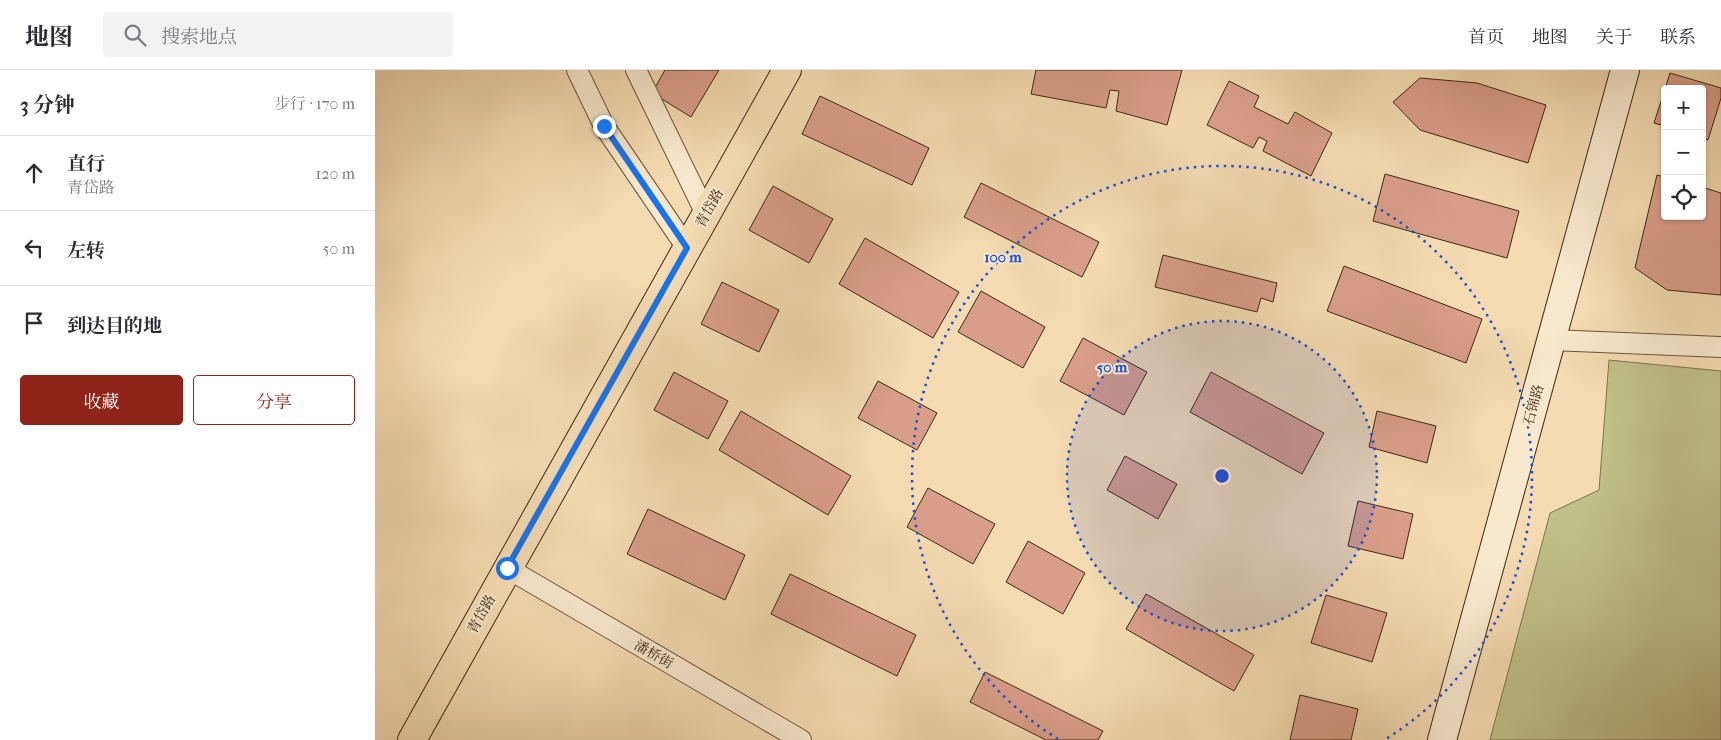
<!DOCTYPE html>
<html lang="zh">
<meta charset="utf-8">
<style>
:root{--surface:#fff;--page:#f2f2f3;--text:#2b2b33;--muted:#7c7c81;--line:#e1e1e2;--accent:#8f2418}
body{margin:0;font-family:"IM FELL French Canon","Noto Serif SC",serif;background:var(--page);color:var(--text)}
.controls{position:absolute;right:15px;top:15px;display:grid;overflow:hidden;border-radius:5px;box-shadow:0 1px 4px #0004}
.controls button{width:45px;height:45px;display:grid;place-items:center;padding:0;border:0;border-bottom:1px solid var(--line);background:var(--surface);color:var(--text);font:25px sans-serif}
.stop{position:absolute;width:15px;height:15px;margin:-11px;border:4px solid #1a73e8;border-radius:50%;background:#fff}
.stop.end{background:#1a73e8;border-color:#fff;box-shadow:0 1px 5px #0008}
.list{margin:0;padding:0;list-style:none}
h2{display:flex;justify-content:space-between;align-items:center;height:65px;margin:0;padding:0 20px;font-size:21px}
h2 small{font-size:16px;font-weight:400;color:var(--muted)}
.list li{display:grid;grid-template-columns:32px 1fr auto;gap:15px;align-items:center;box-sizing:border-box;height:75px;padding:0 20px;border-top:1px solid var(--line)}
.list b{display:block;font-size:19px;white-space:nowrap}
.list p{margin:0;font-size:16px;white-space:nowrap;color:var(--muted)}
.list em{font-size:16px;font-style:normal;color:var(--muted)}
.actions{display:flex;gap:10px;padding:15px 20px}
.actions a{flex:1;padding:11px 0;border:1px solid var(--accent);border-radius:5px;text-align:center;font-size:18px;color:var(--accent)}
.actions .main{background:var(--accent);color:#fff}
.icon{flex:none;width:28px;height:28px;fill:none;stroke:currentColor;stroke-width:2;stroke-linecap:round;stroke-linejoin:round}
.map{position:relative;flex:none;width:1346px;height:670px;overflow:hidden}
header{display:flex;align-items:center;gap:30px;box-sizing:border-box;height:70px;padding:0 25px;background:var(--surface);border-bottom:1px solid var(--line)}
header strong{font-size:24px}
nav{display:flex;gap:28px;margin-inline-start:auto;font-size:18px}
.search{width:350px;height:45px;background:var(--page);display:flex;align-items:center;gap:12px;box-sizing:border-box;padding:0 18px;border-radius:5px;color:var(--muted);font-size:19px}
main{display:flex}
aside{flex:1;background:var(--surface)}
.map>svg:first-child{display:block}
.green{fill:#bfbf8a;stroke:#7e744e}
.building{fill:#d99e89;stroke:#3c2a11}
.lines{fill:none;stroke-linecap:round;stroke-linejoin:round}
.street-casing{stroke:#6a5639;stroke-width:22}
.secondary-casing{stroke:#3c2a11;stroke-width:30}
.primary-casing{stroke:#3c2a11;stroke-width:30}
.street{stroke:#f8e8cd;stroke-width:20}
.secondary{stroke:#f8e8cd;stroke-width:28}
.primary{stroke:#f4dbb2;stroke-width:28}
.route{stroke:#1a73e8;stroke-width:6}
.ring{fill:none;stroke:#1d4ed8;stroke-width:2.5;stroke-dasharray:2.5 5}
.labels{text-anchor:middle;stroke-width:4;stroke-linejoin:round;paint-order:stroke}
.street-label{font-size:14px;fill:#3c2a11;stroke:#f8e8cd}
.centre{fill:#1d4ed8;stroke:#f8e8cd;stroke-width:2.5}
.ring-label{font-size:15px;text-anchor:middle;font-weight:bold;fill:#1d4ed8;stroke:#f8e8cd;stroke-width:4;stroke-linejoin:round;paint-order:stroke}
</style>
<header>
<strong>地图</strong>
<div class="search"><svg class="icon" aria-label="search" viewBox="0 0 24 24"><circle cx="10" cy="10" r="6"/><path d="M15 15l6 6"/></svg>搜索地点</div>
<nav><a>首页</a><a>地图</a><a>关于</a><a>联系</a></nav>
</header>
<main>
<aside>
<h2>3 分钟<small>步行 · 170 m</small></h2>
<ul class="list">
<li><svg class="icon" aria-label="ahead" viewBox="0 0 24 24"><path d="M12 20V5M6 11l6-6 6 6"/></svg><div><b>直行</b><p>青岱路</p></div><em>120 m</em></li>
<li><svg class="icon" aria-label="left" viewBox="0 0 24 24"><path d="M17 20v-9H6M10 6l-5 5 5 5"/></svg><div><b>左转</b></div><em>50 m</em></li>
<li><svg class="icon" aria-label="arrive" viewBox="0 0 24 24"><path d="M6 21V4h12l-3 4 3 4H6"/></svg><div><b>到达目的地</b></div></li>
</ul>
<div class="actions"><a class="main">收藏</a><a>分享</a></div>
</aside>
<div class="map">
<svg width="1346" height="670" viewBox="0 0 1346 670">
<rect width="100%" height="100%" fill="#f4dbb2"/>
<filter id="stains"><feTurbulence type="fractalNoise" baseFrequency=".004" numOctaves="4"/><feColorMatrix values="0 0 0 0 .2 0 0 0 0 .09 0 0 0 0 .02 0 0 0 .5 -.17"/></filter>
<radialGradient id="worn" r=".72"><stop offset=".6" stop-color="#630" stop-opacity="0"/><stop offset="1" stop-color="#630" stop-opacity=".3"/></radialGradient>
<polygon class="green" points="1234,290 1346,301 1346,670 1115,670 1175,443 1224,420"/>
<g class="building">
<polygon points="290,0 344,0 316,47 277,23"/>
<polygon points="661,0 807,0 792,55 741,41 744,21 735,20 731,38 656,24"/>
<polygon points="1295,3 1346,18 1346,28 1333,70 1327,68 1327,19 1290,19"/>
<polygon points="1045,8 1102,13 1171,35 1153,93 1045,60 1018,32"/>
<polygon points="854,11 884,26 879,37 913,54 920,42 957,63 936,106 888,81 892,71 884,67 878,78 832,55"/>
<polygon points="1290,19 1290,56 1279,53"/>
<polygon points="445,26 554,78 537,115 427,64"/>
<polygon points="1010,104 1144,141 1132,188 998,151"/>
<polygon points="1282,105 1290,107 1290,146 1327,146 1327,117 1346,123 1346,225 1292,220 1260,198"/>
<polygon points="606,113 724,172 707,207 589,147"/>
<polygon points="398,116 458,149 434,193 374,160"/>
<polygon points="490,168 584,222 558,268 464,214"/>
<polygon points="788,185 902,213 898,232 886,228 882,242 780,217"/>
<polygon points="969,196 1107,249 1091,293 952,241"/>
<polygon points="347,212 404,240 384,282 326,254"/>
<polygon points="606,221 670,257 648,298 583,262"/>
<polygon points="708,268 772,302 749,345 685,311"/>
<polygon points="299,302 353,331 333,369 279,340"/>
<polygon points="836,302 949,363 927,404 815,342"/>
<polygon points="503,311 562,343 542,380 483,348"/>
<polygon points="366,341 476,406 453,445 344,380"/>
<polygon points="1002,341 1061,356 1052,393 994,377"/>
<polygon points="750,386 802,414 783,449 732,420"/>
<polygon points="553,418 620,454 598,494 532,457"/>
<polygon points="983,431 1038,444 1028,489 973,476"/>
<polygon points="273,439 370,485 350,530 252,484"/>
<polygon points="653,471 710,503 688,544 631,512"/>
<polygon points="415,504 541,565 522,606 396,544"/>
<polygon points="771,524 879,585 859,621 751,559"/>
<polygon points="951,525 1012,543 997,592 936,573"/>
<polygon points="610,602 728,661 723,670 671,670 595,632"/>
<polygon points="925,625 983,639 976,670 915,670"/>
</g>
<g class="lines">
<g class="street-casing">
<g id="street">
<polyline points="202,0 229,56 312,178"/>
<polyline points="261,0 331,144"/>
<polyline points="1176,270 1346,277"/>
<polyline points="132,498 426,670"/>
</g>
</g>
<g class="secondary-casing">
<polyline id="secondary" points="1067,670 1250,0"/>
</g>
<g class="primary-casing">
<polyline id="primary" points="37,670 412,0"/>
</g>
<use href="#street" class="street"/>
<use href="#secondary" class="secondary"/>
<use href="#primary" class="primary"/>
</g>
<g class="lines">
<polyline class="route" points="132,498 312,178 229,56"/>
</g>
<circle cx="847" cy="406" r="155" fill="#1d4ed8" fill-opacity=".12"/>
<g class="ring">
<circle cx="847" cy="406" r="155"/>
<path d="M683 669A310 310 0 1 1 1011 669"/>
</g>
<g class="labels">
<g class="street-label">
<text transform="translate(334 138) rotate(-61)" y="5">青岱路</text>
<text transform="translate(1158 335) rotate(-75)" y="5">石锦路</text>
<text transform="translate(106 544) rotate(-61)" y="5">青岱路</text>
<text transform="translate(279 584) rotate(30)" y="5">潘桥街</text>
</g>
</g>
<circle cx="847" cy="406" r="8" class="centre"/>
<g class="ring-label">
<text x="628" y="192">100 m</text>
<text x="737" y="302">50 m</text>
</g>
<rect width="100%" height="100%" filter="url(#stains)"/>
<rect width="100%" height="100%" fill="url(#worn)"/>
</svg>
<div class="controls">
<button>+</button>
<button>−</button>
<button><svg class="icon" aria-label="locate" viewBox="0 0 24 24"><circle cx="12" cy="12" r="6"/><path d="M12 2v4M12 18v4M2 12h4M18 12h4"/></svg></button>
</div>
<div class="stop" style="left:132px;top:498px"></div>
<div class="stop end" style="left:229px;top:56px"></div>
</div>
</main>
